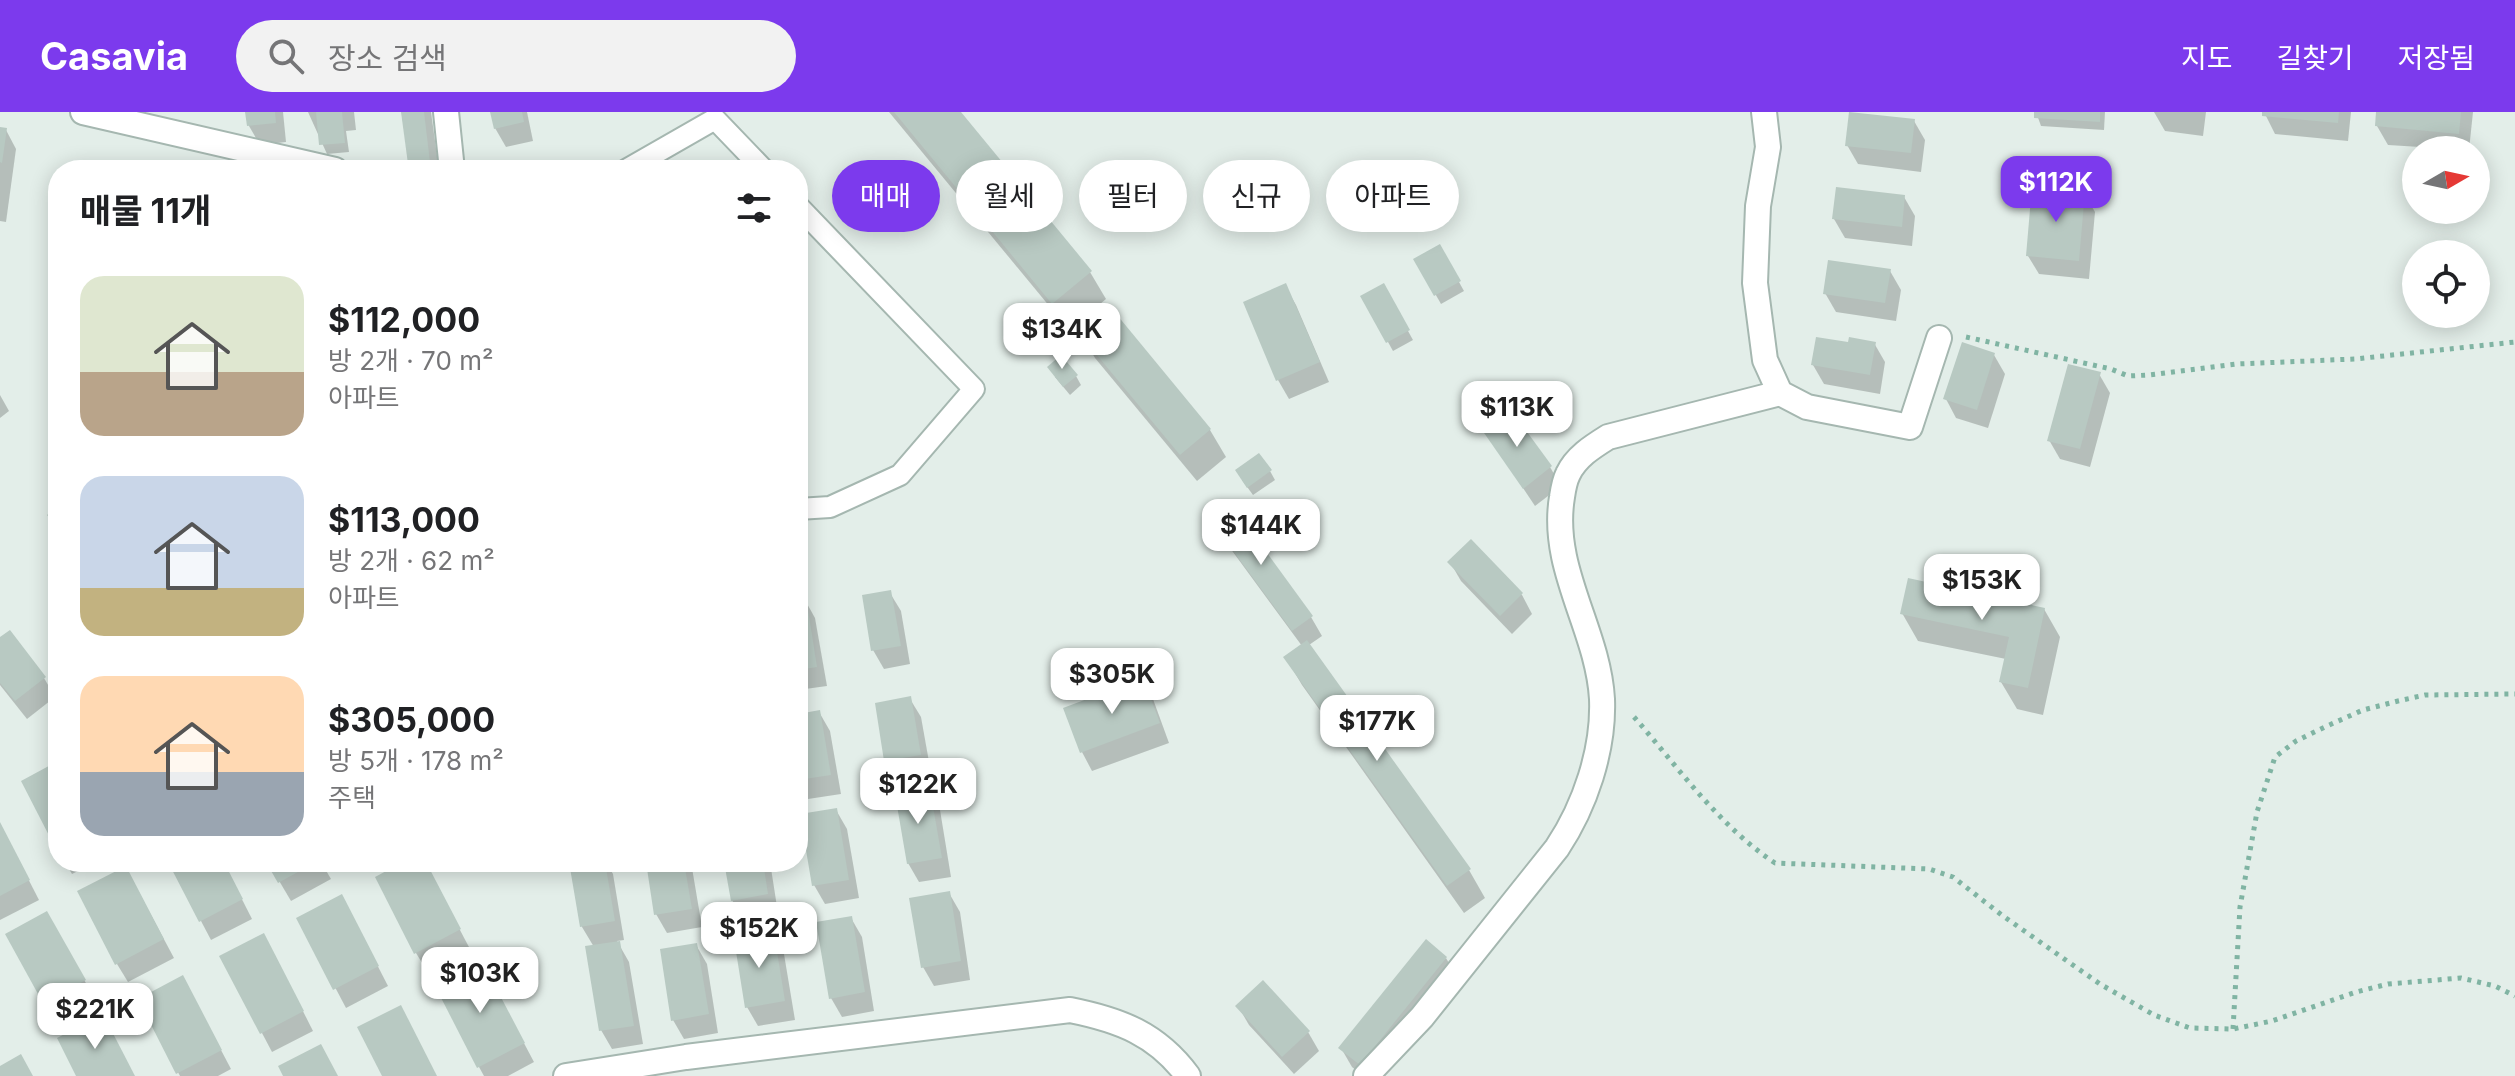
<!DOCTYPE html>
<html lang="ko">
<meta charset="utf-8">
<style>
body{margin:0;font-family:Inter,"Noto Sans KR",sans-serif;background:#f2f2f2;color:#202124;height:100vh;display:flex;flex-direction:column;font-size:30px;white-space:nowrap}
*{box-sizing:border-box;margin:0}
p{font-size:26px;color:#757577}
.icon{flex:none;width:44px;height:44px;fill:none;stroke:currentColor;stroke-width:2;stroke-linecap:round;stroke-linejoin:round}
.map{position:relative;flex:1;overflow:hidden}
.side{position:absolute;left:48px;top:48px;width:760px;height:712px;display:flex;flex-direction:column;background:#fff;border-radius:32px;box-shadow:0 4px 20px #0003}
.side>*{flex:none}
.top-card{position:absolute;left:832px;top:48px;width:760px;height:72px;display:flex;gap:16px}
.needle{width:52px;rotate:81deg}
.buttons{position:absolute;left:2402px;top:24px;display:grid;gap:16px}
.buttons a{display:grid;place-items:center;width:88px;height:88px;border-radius:50%;background:#fff;box-shadow:0 4px 20px #0003;font-size:40px}
.price{position:absolute;translate:-50% -68px;padding:0 18px;border-radius:16px;background:#fff;color:#222;font-size:26px;line-height:52px;filter:drop-shadow(0 2px 4px #0008)}
.price::after{content:'';position:absolute;left:50%;top:48px;width:24px;height:18px;margin-left:-12px;background:inherit;clip-path:polygon(0 0,100% 0,50% 100%)}
.price.on{background:#7c3aed;color:#fff}
ul{padding:0;list-style:none}
li{display:flex;align-items:center;gap:24px;height:200px;padding:0 32px}
li span{display:grid;place-items:center;flex:none;width:224px;height:160px;border-radius:24px;color:#555}
li>.icon{margin-inline-start:auto}
span .icon{width:96px;height:96px;fill:#fffc;stroke-width:1}
li b{font-size:34px}
h2{display:flex;justify-content:space-between;align-items:center;height:96px;padding:0 32px;font-size:34px}
.chip{padding:0 28px;border-radius:36px;background:#fff;box-shadow:0 4px 20px #0003;font-size:28px;line-height:72px}
.chip.on{background:#7c3aed;color:#fff}
header{display:flex;align-items:center;gap:48px;box-sizing:border-box;height:112px;padding:0 40px;background:#7c3aed;color:#fff}
header strong{font-size:38px}
nav{display:flex;gap:44px;margin-inline-start:auto;font-size:28px}
.search{width:560px;height:72px;background:#f2f2f2;display:flex;align-items:center;gap:20px;box-sizing:border-box;padding:0 28px;border-radius:44px;color:#757577;font-size:30px}
.map>svg:first-child{display:block}
.shadow{fill:#0003}
.building{fill:#b8c9c2}
.lines{fill:none;stroke-linecap:round;stroke-linejoin:round}
.lane-casing{stroke:#a5b7b0;stroke-width:24}
.street-casing{stroke:#a5b7b0;stroke-width:28}
.path{stroke:#80b4a3;stroke-width:5;stroke-dasharray:4 6;stroke-linecap:butt}
.lane{stroke:#fff;stroke-width:20}
.street{stroke:#fff;stroke-width:24}
</style>
<header>
<strong>Casavia</strong>
<div class="search"><svg class="icon" aria-label="search" viewBox="0 0 24 24"><circle cx="10" cy="10" r="6"/><path d="M15 15l6 6"/></svg>장소 검색</div>
<nav><a>지도</a><a>길찾기</a><a>저장됨</a></nav>
</header>
<div class="map">
<svg width="2515" height="964" viewBox="0 0 2515 964">
<rect width="100%" height="100%" fill="#e3eee9"/>
<g class="shadow">
<path d="M247 0H283L286 30 260 33 249 14Z"/>
<path d="M308 0H354L356 18 346 19 349 40 327 42Z"/>
<path d="M403 0H431L439 58H414L410 52Z"/>
<path d="M492 0H527L533 29 506 35 495 16Z"/>
<path d="M889 0H959L1090 160 1106 187 1069 218Z"/>
<path d="M2036 0H2105L2104 18 2041 14Z"/>
<path d="M2154 0H2206L2203 24 2165 19Z"/>
<path d="M2264 0H2351L2348 29 2275 22Z"/>
<path d="M2378 0H2473L2469 38 2388 33 2377 14Z"/>
<path d="M1914 9 1925 28 1921 60 1858 52 1847 33Z"/>
<path d="M0 17 6 18 16 37 6 110 0 109Z"/>
<path d="M2084 81 2095 100 2089 167 2039 162 2028 144Z"/>
<path d="M1904 85 1915 104 1912 134 1845 126 1834 107Z"/>
<path d="M1439 134 1464 179 1441 192 1416 148Z"/>
<path d="M1890 159 1901 178 1896 209 1836 200 1825 181Z"/>
<path d="M1285 174 1296 193 1329 270 1289 287 1278 268Z"/>
<path d="M1383 174 1413 228 1393 239 1363 185Z"/>
<path d="M1108 195 1210 318 1226 345 1197 369 1095 246 1079 219Z"/>
<path d="M1874 231 1885 250 1880 282 1824 272 1813 253 1850 233Z"/>
<path d="M1994 243 2005 262 1988 316 1956 306 1946 287Z"/>
<path d="M2099 262 2110 281 2090 355 2060 347 2049 328Z"/>
<path d="M1076 264 1081 273 1070 283 1055 265Z"/>
<path d="M0 283 9 299 0 306Z"/>
<path d="M1485 319 1550 355 1561 374 1535 394Z"/>
<path d="M1270 359 1275 368 1253 383 1242 368Z"/>
<path d="M1212 406 1311 505 1322 524 1309 533 1469 758 1485 786 1464 801 1302 573 1286 546 1302 534 1222 425Z"/>
<path d="M1471 430 1522 483 1532 502 1512 522 1461 469 1450 450Z"/>
<path d="M890 481 901 499 910 552 884 557 873 538Z"/>
<path d="M805 488 815 506 827 574 798 578V489Z"/>
<path d="M2044 497 2060 525 2043 603 2017 597 2001 570 2006 547 1918 529 1902 501Z"/>
<path d="M0 528 44 566 55 585 27 607 0 573Z"/>
<path d="M1142 569 1153 587 1169 631 1092 659 1082 640Z"/>
<path d="M910 587 921 605 931 661 897 667 886 648Z"/>
<path d="M819 600 830 619 841 682 808 687 798 670V604Z"/>
<path d="M929 679 940 698 951 765 919 770 908 751Z"/>
<path d="M836 698 847 717 859 786 825 792 814 773Z"/>
<path d="M0 712 39 788 0 808Z"/>
<path d="M65 750H96L72 762Z"/>
<path d="M170 750H223L252 807 211 828Z"/>
<path d="M268 750H321L331 767 291 789Z"/>
<path d="M408 750H424L470 837 427 859 416 841Z"/>
<path d="M572 750H606L613 762 624 828 617 829 629 850 643 932 612 937 601 918 594 835 582 815Z"/>
<path d="M648 750H691L702 815 667 821 656 802Z"/>
<path d="M726 750H770L778 801 743 807 732 788Z"/>
<path d="M136 775 174 846 128 870 117 852Z"/>
<path d="M949 781 960 800 970 868 934 874 923 855Z"/>
<path d="M46 801 95 887 56 909 8 822Z"/>
<path d="M352 804 388 874 346 896 299 807Z"/>
<path d="M851 806 862 825 874 899 842 905 831 886Z"/>
<path d="M773 823 784 842 795 908 758 914 747 895Z"/>
<path d="M696 833 707 852 718 921 684 927 673 908Z"/>
<path d="M274 842 313 919 272 940 262 921Z"/>
<path d="M1446 846 1457 865 1363 964 1352 955 1341 936Z"/>
<path d="M492 871 534 950 508 964H484L479 955Z"/>
<path d="M193 885 231 957 218 964H180L140 888Z"/>
<path d="M1238 894 1308 920 1319 939 1294 962 1249 913Z"/>
</g>
<g class="building">
<path d="M245 0H275L276 11 247 14Z"/>
<path d="M316 0H342L345 31 319 33Z"/>
<path d="M401 0H424L430 50 408 52Z"/>
<path d="M490 0H522L524 10 494 17Z"/>
<path d="M894 0H961L1092 159 1052 192Z"/>
<path d="M1849 0 1915 7 1911 41 1845 34Z"/>
<path d="M2034 0H2100V10L2034 6Z"/>
<path d="M2262 0H2339L2338 11 2262 4Z"/>
<path d="M2376 0H2461L2459 22 2375 14Z"/>
<path d="M0 15 7 16 2 51 0 50Z"/>
<path d="M2032 74 2085 79 2079 149 2026 144Z"/>
<path d="M1836 75 1905 83 1902 115 1832 107Z"/>
<path d="M1440 132 1461 169 1434 184 1413 147Z"/>
<path d="M1828 148 1891 157 1885 191 1823 182Z"/>
<path d="M1286 171 1320 250 1276 269 1243 190Z"/>
<path d="M1384 171 1410 218 1386 231 1360 184Z"/>
<path d="M1108 192 1211 317 1180 343 1076 218Z"/>
<path d="M1816 225 1848 230 1849 225 1876 230 1870 263 1811 253Z"/>
<path d="M1962 230 1995 241 1977 298 1943 287Z"/>
<path d="M1061 243 1078 263 1063 275 1047 255Z"/>
<path d="M2068 252 2101 260 2080 337 2047 329Z"/>
<path d="M1511 298 1552 354 1523 377 1482 318Z"/>
<path d="M1259 341 1272 358 1247 376 1235 358Z"/>
<path d="M1230 390 1313 504 1292 519 1209 406Z"/>
<path d="M58 394V417L47 403Z"/>
<path d="M1471 427 1523 481 1500 504 1447 450Z"/>
<path d="M1908 466 2045 496 2028 576 1999 570 2009 525 1900 502Z"/>
<path d="M891 478 901 534 871 539 862 483Z"/>
<path d="M806 485 817 555 798 558V487Z"/>
<path d="M10 518 46 565 15 589 0 571V525Z"/>
<path d="M1307 528 1471 757 1447 774 1283 545Z"/>
<path d="M1143 566 1160 611 1080 641 1063 596Z"/>
<path d="M911 584 921 643 884 649 875 591Z"/>
<path d="M820 598 831 663 798 668V602Z"/>
<path d="M58 649V741L21 669Z"/>
<path d="M930 677 942 746 907 752 895 682Z"/>
<path d="M837 696 849 768 812 774 800 702Z"/>
<path d="M0 710 30 768 0 784Z"/>
<path d="M168 750H224L243 787 199 810Z"/>
<path d="M266 750H316L278 771Z"/>
<path d="M403 750H426L461 817 414 842 375 765Z"/>
<path d="M569 750H605L615 809 580 815Z"/>
<path d="M646 750H684L692 797 654 803Z"/>
<path d="M724 750H763L768 782 731 789Z"/>
<path d="M126 754 164 827 115 853 77 779Z"/>
<path d="M950 779 961 849 921 856 909 786Z"/>
<path d="M342 782 379 854 333 878 296 806Z"/>
<path d="M47 799 86 868 43 891 5 822Z"/>
<path d="M852 804 865 880 829 887 816 810Z"/>
<path d="M264 821 304 899 260 922 219 844Z"/>
<path d="M774 821 785 889 745 896 734 827Z"/>
<path d="M1426 827 1447 845 1360 953 1338 936Z"/>
<path d="M620 829 634 914 599 919 585 834Z"/>
<path d="M697 831 709 902 671 909 660 837Z"/>
<path d="M482 849 525 931 477 956 435 874Z"/>
<path d="M183 863 222 938 176 962 138 887Z"/>
<path d="M1263 868 1310 919 1282 945 1235 894Z"/>
<path d="M401 893 437 964H382L357 915Z"/>
<path d="M103 902 135 964H76L57 926Z"/>
<path d="M321 932 338 964H283L278 954Z"/>
<path d="M21 942 33 964H0V954Z"/>
</g>
<g class="lines">
<g class="lane-casing">
<g id="lane">
<path d="M626 58 715 7 764 58"/>
<path d="M798 94 974 277 900 363 830 395 798 397"/>
</g>
</g>
<g class="street-casing">
<g id="street">
<path d="M83 0 335 58"/>
<path d="M446 0 452 58"/>
<path d="M1764 0 1768 35 1758 94 1755 171 1765 248 1780 281 1807 295 1910 315 1939 226"/>
<path d="M566 964 686 945 1070 898C1120 908 1157 922 1188 964"/>
<path d="M1366 964 1422 905 1557 736C1585 694 1604 638 1602 587 1598 517 1550 457 1562 385 1563 378 1565 368 1568 362 1576 345 1592 335 1608 325L1780 281"/>
</g>
</g>
<g class="path">
<path d="M1966 225 2111 257 2128 264 2149 263 2236 252 2355 247 2515 230"/>
<path d="M1634 605C1678 655 1719 714 1775 751L1929 757 1953 765 2003 804 2100 872 2154 903 2190 916 2233 917 2272 909 2356 880 2388 872 2461 866 2495 874 2515 884"/>
<path d="M2233 917 2240 795 2257 700 2275 645 2296 629 2327 614 2363 598 2398 589 2425 583 2515 582"/>
</g>
<use href="#lane" class="lane"/>
<use href="#street" class="street"/>
</g>
</svg>
<div class="buttons">
<a><svg class="needle" viewBox="-14 -14 28 28"><path d="M0-13l5 13h-10z" fill="#e53935"/><path d="M0 13l5-13h-10z" fill="#757577"/></svg></a>
<a><svg class="icon" aria-label="locate" viewBox="0 0 24 24"><circle cx="12" cy="12" r="6"/><path d="M12 2v4M12 18v4M2 12h4M18 12h4"/></svg></a>
</div>
<b class="price on" style="left:2056px;top:112px">$112K</b>
<b class="price" style="left:1062px;top:259px">$134K</b>
<b class="price" style="left:1517px;top:337px">$113K</b>
<b class="price" style="left:1261px;top:455px">$144K</b>
<b class="price" style="left:1982px;top:510px">$153K</b>
<b class="price" style="left:1112px;top:604px">$305K</b>
<b class="price" style="left:1377px;top:651px">$177K</b>
<b class="price" style="left:918px;top:714px">$122K</b>
<b class="price" style="left:759px;top:858px">$152K</b>
<b class="price" style="left:480px;top:903px">$103K</b>
<b class="price" style="left:95px;top:939px">$221K</b>
<div class="top-card">
<a class="chip on">매매</a>
<a class="chip">월세</a>
<a class="chip">필터</a>
<a class="chip">신규</a>
<a class="chip">아파트</a>
</div>
<section class="side">
<h2>매물 11개<svg class="icon" aria-label="filters" viewBox="0 0 24 24"><path d="M4 7h16M4 17h16"/><circle cx="9" cy="7" r="2"/><circle cx="15" cy="17" r="2"/></svg></h2>
<ul>
<li><span style="background:linear-gradient(#dfe7d0 60%,#b9a48a 0)"><svg class="icon" aria-label="home" viewBox="0 0 24 24"><path d="M3 11l9-7 9 7M6 9v11h12V9"/></svg></span><div><b>$112,000</b><p>방 2개 · 70 m²</p><p>아파트</p></div></li>
<li><span style="background:linear-gradient(#c9d6e8 70%,#c2b280 0)"><svg class="icon" aria-label="home" viewBox="0 0 24 24"><path d="M3 11l9-7 9 7M6 9v11h12V9"/></svg></span><div><b>$113,000</b><p>방 2개 · 62 m²</p><p>아파트</p></div></li>
<li><span style="background:linear-gradient(#ffd9b3 60%,#9aa5b1 0)"><svg class="icon" aria-label="home" viewBox="0 0 24 24"><path d="M3 11l9-7 9 7M6 9v11h12V9"/></svg></span><div><b>$305,000</b><p>방 5개 · 178 m²</p><p>주택</p></div></li>
</ul>
</section>
</div>
